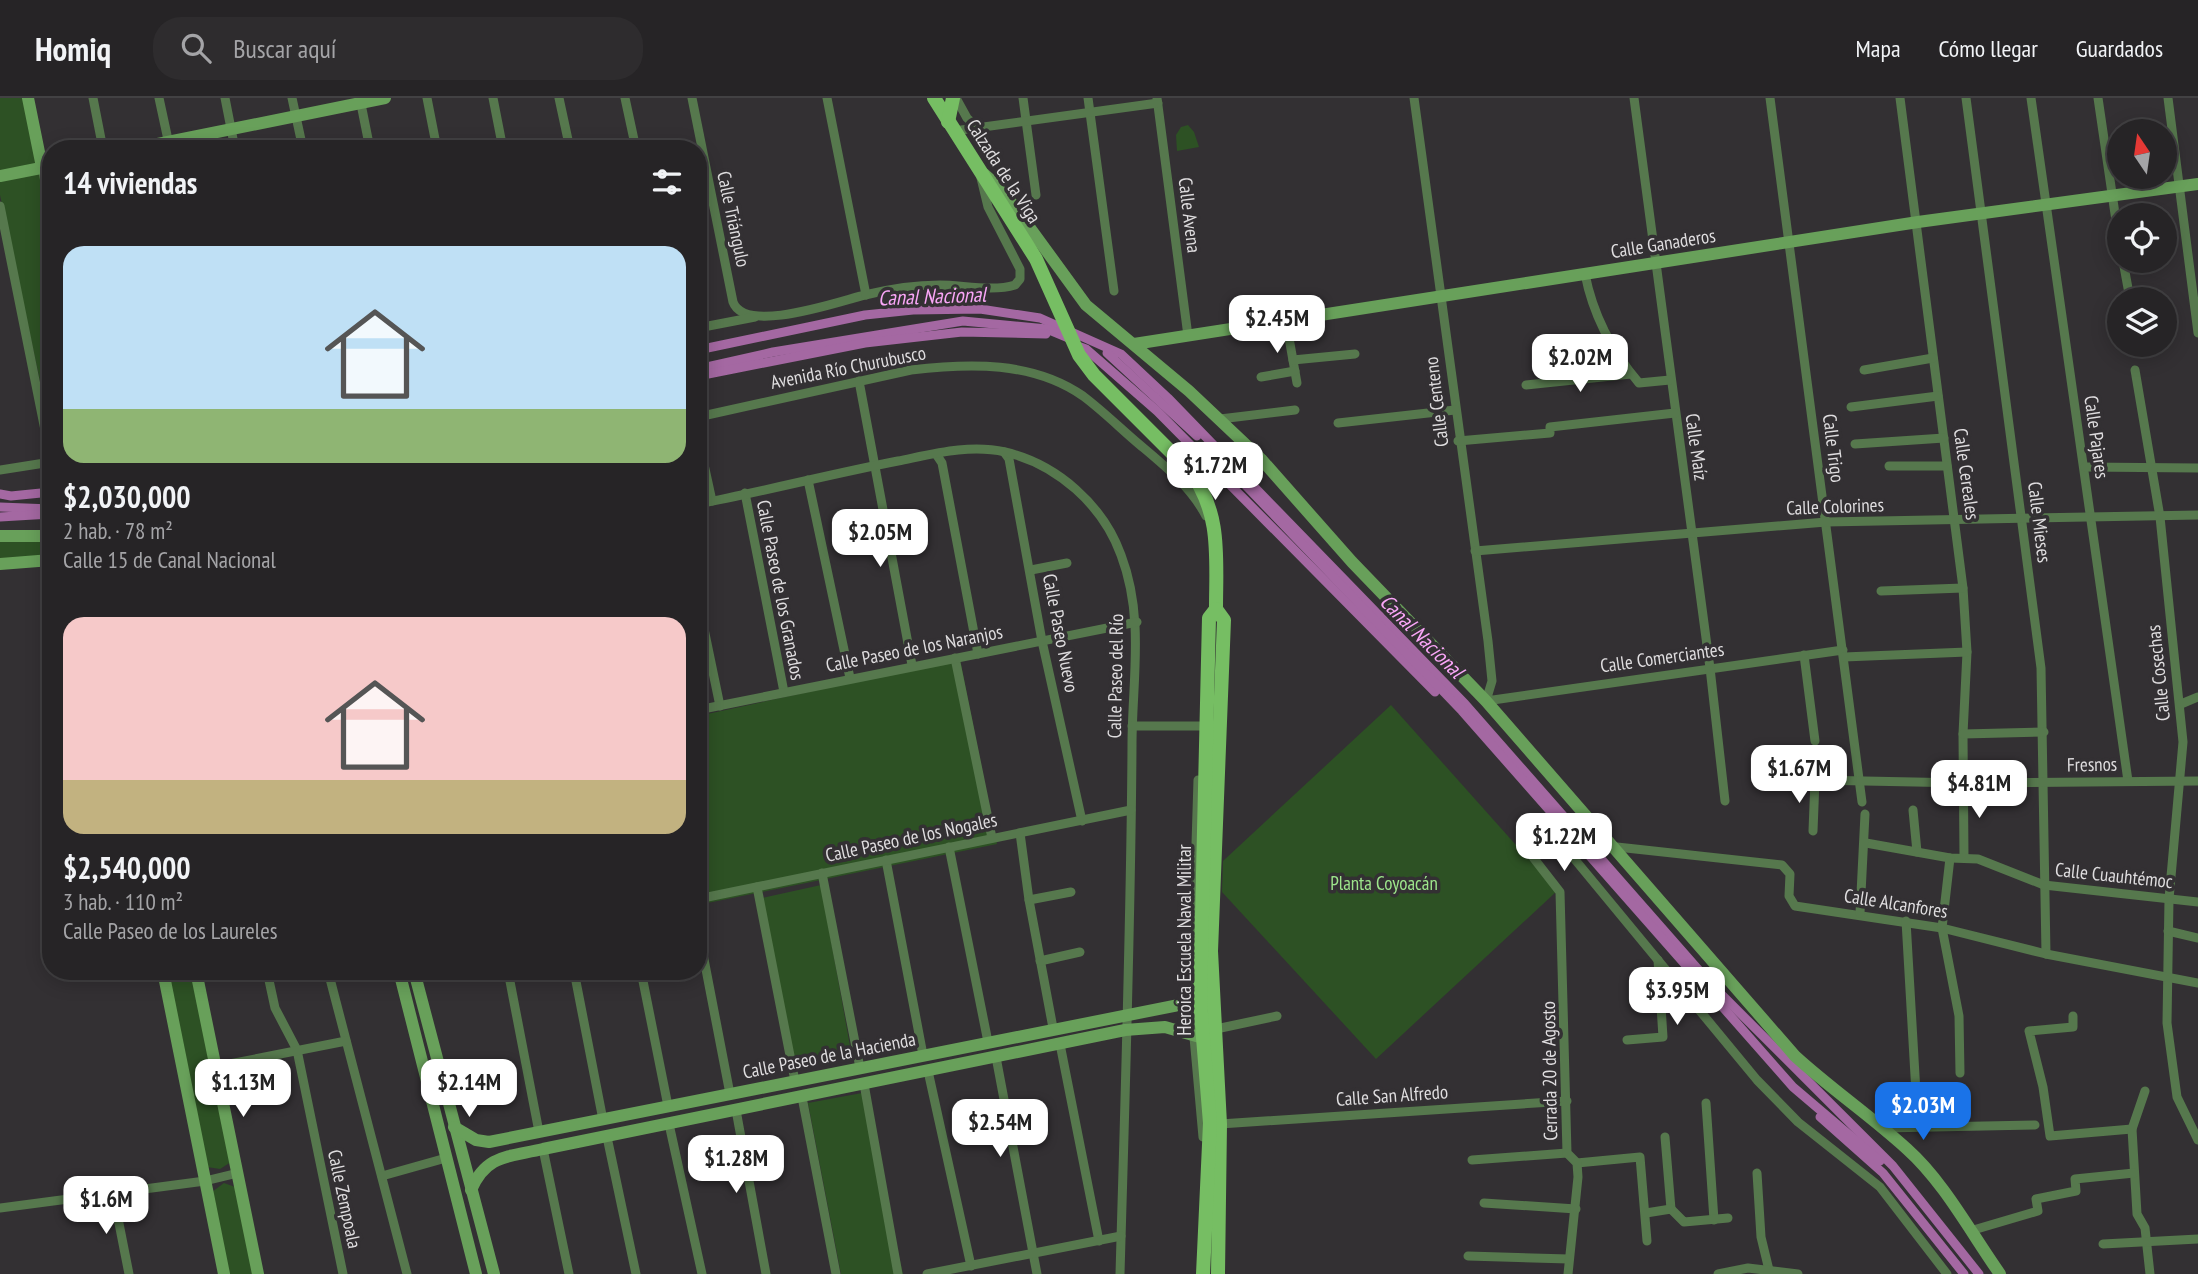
<!DOCTYPE html>
<html lang="es">
<meta charset="utf-8">
<style>
body{margin:0;font-family:"PT Sans Narrow",sans-serif;background:#2e2c2e;color:#f1f3f6;height:100vh;display:flex;flex-direction:column;font-size:26px;white-space:nowrap}
*{box-sizing:border-box;margin:0}
p{font-size:23px;color:#a4a4a7}
.icon{flex:none;width:38px;height:38px;fill:none;stroke:currentColor;stroke-width:2;stroke-linecap:round;stroke-linejoin:round}
.map{position:relative;flex:1;overflow:hidden}
.panel{position:absolute;left:42px;top:42px;width:665px;height:840px;display:flex;flex-direction:column;background:#262426;border-radius:28px;box-shadow:0 4px 18px #0003,0 0 0 2px #424143}
.panel>*{flex:none}
.needle{width:46px;rotate:347deg}
.tools{position:absolute;left:2107px;top:21px;display:grid;gap:14px}
.tools a{display:grid;place-items:center;width:70px;height:70px;border-radius:50%;background:#262426;box-shadow:0 4px 18px #0003,0 0 0 2px #424143;font-size:35px}
.price{position:absolute;translate:-50% -60px;padding:0 16px;border-radius:14px;background:#fff;color:#222;font-size:23px;line-height:46px;filter:drop-shadow(0 2px 4px #0008)}
.price::after{content:'';position:absolute;left:50%;top:42px;width:21px;height:16px;margin-left:-10px;background:inherit;clip-path:polygon(0 0,100% 0,50% 100%)}
.price.selected{background:#1a73e8;color:#fff}
ul{padding:0;list-style:none}
li{display:grid;align-content:center;gap:14px;height:371px;padding:0 21px}
li span{display:grid;place-items:center;height:217px;border-radius:21px;color:#555}
li>.icon{margin-inline-start:auto}
span .icon{width:126px;height:126px;fill:#fffc;stroke-width:1}
li b{font-size:30px}
h2{display:flex;justify-content:space-between;align-items:center;height:84px;padding:0 21px;font-size:30px}
header{display:flex;align-items:center;gap:42px;box-sizing:border-box;height:98px;padding:0 35px;background:#262426;border-bottom:2px solid #424143}
header strong{font-size:33px}
nav{display:flex;gap:38px;margin-inline-start:auto;font-size:24px}
.search{width:490px;height:63px;background:#2e2c2e;display:flex;align-items:center;gap:18px;box-sizing:border-box;padding:0 24px;border-radius:28px;color:#a4a4a7;font-size:26px}
.map>svg:first-child{display:block}
.green{fill:#2d5124}
.lines{fill:none;stroke-linecap:round;stroke-linejoin:round}
.canal{stroke:#a468a2;stroke-width:9}
.street{stroke:#56784d;stroke-width:9}
.secondary{stroke:#68a05a;stroke-width:12}
.primary{stroke:#76be63;stroke-width:14}
.labels{text-anchor:middle;dominant-baseline:central;stroke-width:7;stroke-linejoin:round;paint-order:stroke}
.street-label{font-size:19px;fill:#dfdddf;stroke:#333033}
.park-label{font-size:19px;fill:#9de58b;stroke:#333033}
.water-label{font-size:21px;font-style:italic;fill:#f9a6f7;stroke:#333033}
</style>
<header>
<strong>Homiq</strong>
<div class="search"><svg class="icon" aria-label="search" viewBox="0 0 24 24"><circle cx="10" cy="10" r="6"/><path d="M15 15l6 6"/></svg>Buscar aquí</div>
<nav><a>Mapa</a><a>Cómo llegar</a><a>Guardados</a></nav>
</header>
<div class="map">
<svg width="2198" height="1176" viewBox="0 0 2198 1176">
<rect width="100%" height="100%" fill="#333033"/>
<g class="green">
<path d="M0 0H25L51 130V334L0 97Z"/>
<path d="M1188 27 1194 34 1199 49 1177 53 1176 37 1181 29Z"/>
<path d="M0 440 51 443V459L0 461Z"/>
<path d="M960 561 997 746 698 807V618Z"/>
<path d="M1391 607 1557 793 1376 961 1222 794 1223 763Z"/>
<path d="M821 787 852 959 793 972 762 800Z"/>
<path d="M168 873H194L231 1064 220 1071 207 1069Z"/>
<path d="M862 995 903 1176H841L808 1005Z"/>
<path d="M224 1085 238 1090 254 1176H229L212 1094Z"/>
</g>
<g class="lines">
<g class="canal">
<path d="M1075 247 1086 251 1157 313 1435 594"/>
<path d="M698 252 865 217 913 212 980 211 1040 220 1121 256 1168 300 1465 606 1711 886 1893 1068 1979 1176"/>
<path d="M1107 255 1197 338"/>
<path d="M698 271 773 254 963 223 1047 231 1071 241"/>
<path d="M698 278 865 245 962 234 1046 236"/>
<path d="M1229 370 1462 613 1793 989 1880 1063"/>
<path d="M0 396 11 398 51 394"/>
<path d="M0 409 51 411"/>
<path d="M0 419 51 416"/>
<path d="M1820 1019 1883 1075 1964 1176"/>
</g>
<g class="street">
<path d="M93 0 103 51"/>
<path d="M159 0 170 51"/>
<path d="M225 0 235 51"/>
<path d="M292 0 303 51"/>
<path d="M427 0 437 51"/>
<path d="M493 0 503 51"/>
<path d="M559 0 570 51"/>
<path d="M625 0 636 51"/>
<path d="M692 0 733 204C745 237 840 203 865 197 889 191 915 187 940 187 962 187 993 194 1015 187L1020 181V171L988 109 981 80"/>
<path d="M827 0 866 197"/>
<path d="M956 0 967 20 978 30"/>
<path d="M1023 0 1036 97"/>
<path d="M1088 0 1114 193"/>
<path d="M1157 0 1188 238"/>
<path d="M1414 0 1488 543 1492 583 1486 603 1843 552"/>
<path d="M1634 0 1710 570 1725 703"/>
<path d="M1770 0 1862 704"/>
<path d="M1900 0 1963 490 1967 554 1963 636 1964 759"/>
<path d="M1966 0 2041 570 2046 856"/>
<path d="M2031 0 2128 683"/>
<path d="M2098 0 2119 143"/>
<path d="M2168 0 2198 235"/>
<path d="M360 1 370 51"/>
<path d="M954 33 1158 5"/>
<path d="M42 69 51 114"/>
<path d="M0 108 46 337 51 340"/>
<path d="M2123 163 2130 201"/>
<path d="M1585 176C1593 217 1612 253 1639 285L1670 282"/>
<path d="M1286 223 1297 285"/>
<path d="M698 230 755 219"/>
<path d="M1293 262 1355 256"/>
<path d="M1864 272 1933 260"/>
<path d="M2135 272 2160 419 2183 644 2169 801 2167 925 2177 999 2198 1042"/>
<path d="M1261 279 1295 273"/>
<path d="M859 283 912 567"/>
<path d="M1526 287 1631 276"/>
<path d="M1851 309 1938 298"/>
<path d="M698 319 911 272C969 265 1033 263 1083 298 1103 313 1121 331 1140 347 1165 368 1191 389 1206 418"/>
<path d="M1220 321 1295 312"/>
<path d="M1338 325 1455 312"/>
<path d="M698 339 712 403"/>
<path d="M1458 343 1550 335V329L1675 315"/>
<path d="M1855 346 1944 340"/>
<path d="M1004 354 1009 361 1042 543 1082 723"/>
<path d="M936 356 942 365 978 556"/>
<path d="M1889 368H1947"/>
<path d="M2085 369 2198 370"/>
<path d="M0 372 51 364"/>
<path d="M808 382 850 580"/>
<path d="M745 395 784 594"/>
<path d="M698 406C765 393 831 376 898 363 933 356 969 346 1005 354 1057 366 1103 407 1121 457 1145 520 1132 583 1132 647 1131 823 1125 1000 1120 1176"/>
<path d="M1475 453 1826 424 2198 417"/>
<path d="M1031 472 1067 465"/>
<path d="M1881 493 1963 490"/>
<path d="M698 502 720 608"/>
<path d="M1804 557 1815 643"/>
<path d="M1844 559 1967 554"/>
<path d="M955 560 992 740"/>
<path d="M2181 606 2198 599"/>
<path d="M698 612 1137 524"/>
<path d="M1132 628H1205"/>
<path d="M1963 636 2044 634"/>
<path d="M1198 682 1191 906 1203 1039"/>
<path d="M1913 712 1917 754"/>
<path d="M1813 733 1815 682 1964 685 2198 683"/>
<path d="M1020 735 1029 802 1053 930"/>
<path d="M1866 745 1950 760 1978 761 2044 787 2198 804"/>
<path d="M949 749 988 944"/>
<path d="M1617 749 1782 767 1790 776 1789 798 1795 808 1942 830 2046 856 2198 885"/>
<path d="M1950 760 1942 830 1959 918 1960 975"/>
<path d="M886 762 923 957"/>
<path d="M822 775 860 970"/>
<path d="M757 789 795 983"/>
<path d="M698 801 1131 712"/>
<path d="M1029 802 1071 794"/>
<path d="M1860 815 1865 716"/>
<path d="M1906 823 1918 1029"/>
<path d="M698 830 730 996"/>
<path d="M2168 833 2198 840"/>
<path d="M1040 863 1080 854"/>
<path d="M267 873 275 910 297 952 343 1176"/>
<path d="M328 873 407 1176"/>
<path d="M508 873 539 1034"/>
<path d="M574 873 603 1022"/>
<path d="M641 873 668 1008"/>
<path d="M2073 918V929L2029 933 2043 989 2050 1038 2132 1031"/>
<path d="M1216 931 1277 918"/>
<path d="M1627 942 1663 939 1658 862"/>
<path d="M1060 946 1099 1143"/>
<path d="M996 959 1037 1176"/>
<path d="M214 969 346 943"/>
<path d="M928 973 971 1168"/>
<path d="M864 986 898 1176"/>
<path d="M2145 993 2132 1031 2137 1116 2145 1130 2150 1176"/>
<path d="M802 999 836 1176"/>
<path d="M1706 1005 1714 1122"/>
<path d="M736 1012 766 1176"/>
<path d="M669 1026 702 1176"/>
<path d="M1220 1026 1567 1003"/>
<path d="M1883 1030 2035 1027"/>
<path d="M607 1039 636 1176"/>
<path d="M1665 1039 1671 1111"/>
<path d="M543 1051 569 1176"/>
<path d="M1472 1062 1567 1055"/>
<path d="M1577 1065 1640 1059 1647 1143"/>
<path d="M1757 1075 1761 1139 1769 1172"/>
<path d="M382 1078 446 1060"/>
<path d="M113 1095 129 1176"/>
<path d="M1484 1105 1576 1111"/>
<path d="M0 1110 205 1083 238 1075"/>
<path d="M1646 1115 1671 1111 1684 1124 1728 1120"/>
<path d="M1970 1133 2038 1113 2036 1101 2076 1093 2075 1081 2134 1075"/>
<path d="M2103 1146 2198 1141"/>
<path d="M1468 1158 1569 1161"/>
<path d="M927 1176 1121 1138"/>
<path d="M1568 1176 1578 1079 1577 1065 1567 1055 1560 794 1532 758 1530 749 1536 740 1554 744 1567 752 1757 982 1798 1024 1880 1089 1947 1176"/>
<path d="M1718 1176 1748 1170 1798 1176"/>
</g>
<g class="secondary">
<path d="M28 0 42 69"/>
<path d="M133 51 385 0"/>
<path d="M984 76 1003 93 1086 207 1189 293 1261 361 1352 464 1486 603 1795 958C1831 991 1871 1018 1907 1051 1944 1084 1971 1135 2000 1176"/>
<path d="M0 78 51 68"/>
<path d="M1134 246 1918 124 2198 86"/>
<path d="M0 438H51"/>
<path d="M0 466 51 462"/>
<path d="M163 873 224 1176"/>
<path d="M196 873 258 1176"/>
<path d="M399 873 476 1176"/>
<path d="M414 873 494 1176"/>
<path d="M454 1029 476 1042 489 1044 1209 901"/>
<path d="M471 1092C486 1056 509 1059 543 1051L1125 932 1165 929 1203 940"/>
</g>
<g class="primary">
<path d="M934 0 1036 161 1079 257 1094 277 1189 372C1222 414 1216 460 1216 511L1224 522 1211 853 1220 1026 1218 1176"/>
<path d="M948 24 953 0"/>
<path d="M1203 1176 1210 1025 1200 903 1209 520 1216 511"/>
</g>
</g>
<g class="labels">
<g class="street-label">
<text transform="translate(1004 73) rotate(57)">Calzada de la Viga</text>
<text transform="translate(1190 117) rotate(83)">Calle Avena</text>
<text transform="translate(734 121) rotate(78)">Calle Triángulo</text>
<text transform="translate(1663 145) rotate(-9)">Calle Ganaderos</text>
<text transform="translate(848 269) rotate(-11)">Avenida Río Churubusco</text>
<text transform="translate(1436 304) rotate(-97)">Calle Centeno</text>
<text transform="translate(2097 339) rotate(82)">Calle Pajares</text>
<text transform="translate(1697 349) rotate(82)">Calle Maíz</text>
<text transform="translate(1834 350) rotate(83)">Calle Trigo</text>
<text transform="translate(1967 376) rotate(82)">Calle Cereales</text>
<text transform="translate(1835 408) rotate(-2)">Calle Colorines</text>
<text transform="translate(2040 424) rotate(83)">Calle Mieses</text>
<text transform="translate(781 492) rotate(79)">Calle Paseo de los Granados</text>
<text transform="translate(1061 535) rotate(79)">Calle Paseo Nuevo</text>
<text transform="translate(914 550) rotate(-11)">Calle Paseo de los Naranjos</text>
<text transform="translate(1662 559) rotate(-8)">Calle Comerciantes</text>
<text transform="translate(2158 575) rotate(-96)">Calle Cosechas</text>
<text transform="translate(1115 578) rotate(-89)">Calle Paseo del Río</text>
<text transform="translate(2092 666) rotate(-1)">Fresnos</text>
<text transform="translate(911 739) rotate(-12)">Calle Paseo de los Nogales</text>
<text transform="translate(2114 777) rotate(6)">Calle Cuauhtémoc</text>
<text transform="translate(1896 805) rotate(9)">Calle Alcanfores</text>
<text transform="translate(1184 842) rotate(-90)">Heroica Escuela Naval Militar</text>
<text transform="translate(829 957) rotate(-11)">Calle Paseo de la Hacienda</text>
<text transform="translate(1549 973) rotate(-91)">Cerrada 20 de Agosto</text>
<text transform="translate(1392 997) rotate(-4)">Calle San Alfredo</text>
<text transform="translate(345 1101) rotate(78)">Calle Zempoala</text>
</g>
<g class="park-label">
<text x="1384" y="785">Planta Coyoacán</text>
</g>
<g class="water-label">
<text transform="translate(932 198) rotate(-2)">Canal Nacional</text>
<text transform="translate(1422 538) rotate(45)">Canal Nacional</text>
</g>
</g>
</svg>
<div class="tools">
<a><svg class="needle" viewBox="-14 -14 28 28"><path d="M0-13l5 13h-10z" fill="#e53935"/><path d="M0 13l5-13h-10z" fill="#a4a4a7"/></svg></a>
<a><svg class="icon" aria-label="locate" viewBox="0 0 24 24"><circle cx="12" cy="12" r="6"/><path d="M12 2v4M12 18v4M2 12h4M18 12h4"/></svg></a>
<a><svg class="icon" aria-label="layers" viewBox="0 0 24 24"><path d="M12 4l9 5-9 5-9-5zM3 14l9 5 9-5"/></svg></a>
</div>
<b class="price" style="left:1277px;top:257px">$2.45M</b>
<b class="price" style="left:1580px;top:296px">$2.02M</b>
<b class="price" style="left:1215px;top:404px">$1.72M</b>
<b class="price" style="left:880px;top:471px">$2.05M</b>
<b class="price" style="left:1799px;top:707px">$1.67M</b>
<b class="price" style="left:1979px;top:722px">$4.81M</b>
<b class="price" style="left:1564px;top:775px">$1.22M</b>
<b class="price" style="left:1677px;top:929px">$3.95M</b>
<b class="price" style="left:243px;top:1021px">$1.13M</b>
<b class="price" style="left:469px;top:1021px">$2.14M</b>
<b class="price selected" style="left:1923px;top:1044px">$2.03M</b>
<b class="price" style="left:1000px;top:1061px">$2.54M</b>
<b class="price" style="left:736px;top:1097px">$1.28M</b>
<b class="price" style="left:106px;top:1138px">$1.6M</b>
<section class="panel">
<h2>14 viviendas<svg class="icon" aria-label="filters" viewBox="0 0 24 24"><path d="M4 7h16M4 17h16"/><circle cx="9" cy="7" r="2"/><circle cx="15" cy="17" r="2"/></svg></h2>
<ul>
<li><span style="background:linear-gradient(#bfe0f5 75%,#8fb573 0)"><svg class="icon" aria-label="home" viewBox="0 0 24 24"><path d="M3 11l9-7 9 7M6 9v11h12V9"/></svg></span><div><b>$2,030,000</b><p>2 hab. · 78 m²</p><p>Calle 15 de Canal Nacional</p></div></li>
<li><span style="background:linear-gradient(#f6c9c9 75%,#c2b280 0)"><svg class="icon" aria-label="home" viewBox="0 0 24 24"><path d="M3 11l9-7 9 7M6 9v11h12V9"/></svg></span><div><b>$2,540,000</b><p>3 hab. · 110 m²</p><p>Calle Paseo de los Laureles</p></div></li>
</ul>
</section>
</div>
